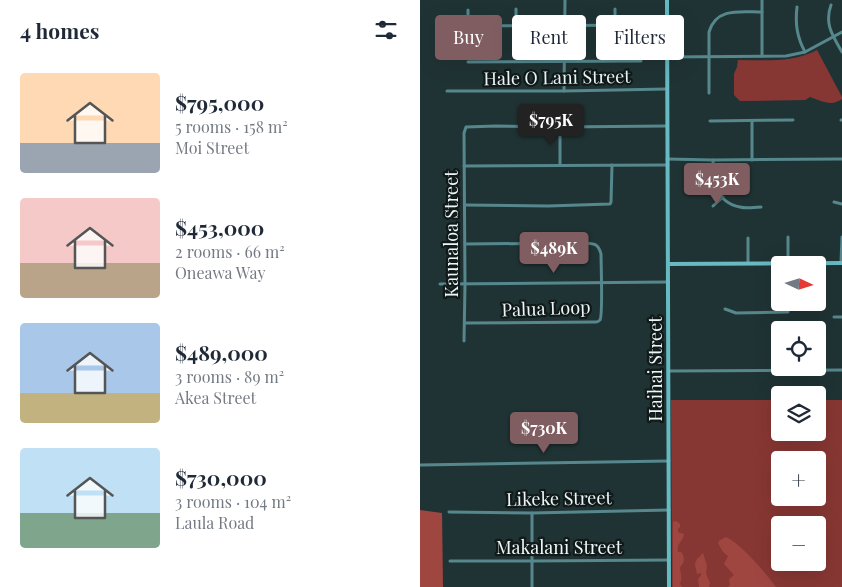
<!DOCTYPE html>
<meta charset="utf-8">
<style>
body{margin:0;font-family:"Playfair Display",serif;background:#f6f6f7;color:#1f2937;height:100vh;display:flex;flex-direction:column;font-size:19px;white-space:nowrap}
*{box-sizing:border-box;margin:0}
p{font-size:16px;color:#747a83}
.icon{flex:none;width:28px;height:28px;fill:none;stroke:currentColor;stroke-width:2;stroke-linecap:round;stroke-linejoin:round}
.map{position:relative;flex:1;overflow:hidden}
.details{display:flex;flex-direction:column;background:#fff;width:420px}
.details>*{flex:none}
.guide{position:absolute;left:15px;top:15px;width:331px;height:45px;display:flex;gap:10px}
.needle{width:32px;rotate:94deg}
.tools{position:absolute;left:351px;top:256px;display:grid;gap:10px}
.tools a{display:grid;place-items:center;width:55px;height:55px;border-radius:5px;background:#fff;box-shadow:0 5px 20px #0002;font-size:25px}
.price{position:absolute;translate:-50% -42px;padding:0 11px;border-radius:5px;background:#7f5d60;color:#fff;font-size:16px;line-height:32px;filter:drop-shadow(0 1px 2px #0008)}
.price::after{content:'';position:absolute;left:50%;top:30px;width:15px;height:11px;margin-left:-8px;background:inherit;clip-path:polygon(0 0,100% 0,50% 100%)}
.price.current{background:#222;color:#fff}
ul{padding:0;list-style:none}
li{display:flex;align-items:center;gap:15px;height:125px;padding:0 20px}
li span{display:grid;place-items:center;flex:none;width:140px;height:100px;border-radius:5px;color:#555}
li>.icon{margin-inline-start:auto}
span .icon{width:60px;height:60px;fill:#fffc;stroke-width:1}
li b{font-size:21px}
h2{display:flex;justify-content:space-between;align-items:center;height:60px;padding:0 20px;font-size:21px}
.pill{padding:0 18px;border-radius:5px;background:#fff;box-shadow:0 5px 20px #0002;font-size:18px;line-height:45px}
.pill.current{background:#7f5d60;color:#fff}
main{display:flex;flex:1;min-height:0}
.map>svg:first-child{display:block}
.green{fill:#873733;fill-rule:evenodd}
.forest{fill:#9f4641}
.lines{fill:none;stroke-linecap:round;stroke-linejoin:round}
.street{stroke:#56878c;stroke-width:3}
.secondary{stroke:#67bac2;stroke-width:4}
.labels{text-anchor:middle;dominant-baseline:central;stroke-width:4.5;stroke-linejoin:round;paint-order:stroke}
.street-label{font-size:18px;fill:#eaf6f7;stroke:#111919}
</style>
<main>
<section class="details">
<h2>4 homes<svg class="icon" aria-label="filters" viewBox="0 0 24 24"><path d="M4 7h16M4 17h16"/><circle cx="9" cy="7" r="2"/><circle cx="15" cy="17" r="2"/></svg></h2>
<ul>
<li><span style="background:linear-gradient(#ffd9b3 70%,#9aa5b1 0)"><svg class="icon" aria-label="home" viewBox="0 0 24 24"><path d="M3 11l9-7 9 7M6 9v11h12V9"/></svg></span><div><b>$795,000</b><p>5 rooms · 158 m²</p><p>Moi Street</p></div></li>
<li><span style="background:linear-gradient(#f6c9c9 65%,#b9a48a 0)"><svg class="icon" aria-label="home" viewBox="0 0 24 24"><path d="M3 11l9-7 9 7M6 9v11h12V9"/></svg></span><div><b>$453,000</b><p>2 rooms · 66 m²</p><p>Oneawa Way</p></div></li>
<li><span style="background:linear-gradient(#a9c7e8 70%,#c2b280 0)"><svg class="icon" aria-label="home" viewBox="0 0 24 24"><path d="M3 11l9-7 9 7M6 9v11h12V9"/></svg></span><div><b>$489,000</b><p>3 rooms · 89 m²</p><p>Akea Street</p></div></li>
<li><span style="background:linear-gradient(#bfe0f5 65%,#7fa58c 0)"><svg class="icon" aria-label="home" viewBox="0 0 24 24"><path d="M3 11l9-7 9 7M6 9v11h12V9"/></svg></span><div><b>$730,000</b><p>3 rooms · 104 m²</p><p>Laula Road</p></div></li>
</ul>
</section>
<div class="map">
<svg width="422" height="587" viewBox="0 0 422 587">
<rect width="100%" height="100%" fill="#203334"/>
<g class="green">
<path d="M397 50 422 97V99C411 107 402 101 390 97L385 100 320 101 314 95V74L317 67 318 60C345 60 373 63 397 50Z"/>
<path d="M251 400H360V432H398V400H422V587H252ZM360 460H398V498H360ZM360 525H398V562H360Z"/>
</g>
<g class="forest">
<path d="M0 510 22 513 23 587H0Z"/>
<path d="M256 521 260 524V527L258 529V532L264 534C263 542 256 543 258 552H261C265 556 265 563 260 567 260 573 263 576 260 584L262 587H253V522Z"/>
<path d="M306 537C321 544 346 573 356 587H308L310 585 309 579 314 575 304 564 308 556 303 552 298 543 300 540Z"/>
<path d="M283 553 287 566 286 574 290 583 289 587H279L278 579 281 575V573L277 574 275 564 277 559Z"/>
</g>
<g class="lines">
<g class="street">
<path d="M342 0V56"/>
<path d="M411 5C404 24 413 36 422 52"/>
<path d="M377 7C375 24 377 37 385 52"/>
<path d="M48 10V26"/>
<path d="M195 25V9"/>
<path d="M27 26 247 25"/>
<path d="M96 26V9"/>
<path d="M247 57 366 56 385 52 422 32"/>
<path d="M48 62 221 61"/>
<path d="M27 91H144L247 89"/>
<path d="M144 91 145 0"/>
<path d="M289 93V32C296 7 321 12 342 12"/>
<path d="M421 120H422"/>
<path d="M290 121 373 120"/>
<path d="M140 127V165"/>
<path d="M247 159 293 160 422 159"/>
<path d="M293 160C293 180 296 203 320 207 327 209 334 207 341 207"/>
<path d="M332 160V121"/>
<path d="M44 166 248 165"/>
<path d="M414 202 422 204"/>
<path d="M45 205 128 206 190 204 191 202 192 165"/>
<path d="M293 206 303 197"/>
<path d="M368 237V264"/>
<path d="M45 244 162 243C173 244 178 242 181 254 181 263 183 315 180 320 179 321 177 322 176 322L45 323"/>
<path d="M328 263V238"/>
<path d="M421 263 422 237"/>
<path d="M20 284 248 282"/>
<path d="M305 309 316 313 368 312V302"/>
<path d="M414 317H422"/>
<path d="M44 341 45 284 44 133 46 127 76 126 140 127 247 126"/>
<path d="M249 371 422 370"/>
<path d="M0 465 249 461"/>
<path d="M29 512 112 513 249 510"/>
<path d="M112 513V587"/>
<path d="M30 561H112L249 560"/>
</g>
<g class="secondary">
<path d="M247 0 249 587"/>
<path d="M248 264 422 263"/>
</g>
</g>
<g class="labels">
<g class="street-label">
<text transform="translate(137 77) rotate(-1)">Hale O Lani Street</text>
<text transform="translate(31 234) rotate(-90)">Kaunaloa Street</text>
<text transform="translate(126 308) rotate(-2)">Palua Loop</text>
<text transform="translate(235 369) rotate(-90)">Haihai Street</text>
<text transform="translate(139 498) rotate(-1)">Likeke Street</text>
<text x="139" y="547">Makalani Street</text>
</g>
</g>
</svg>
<div class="tools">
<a><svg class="needle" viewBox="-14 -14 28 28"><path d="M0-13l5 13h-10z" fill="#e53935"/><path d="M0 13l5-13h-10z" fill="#747a83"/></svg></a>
<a><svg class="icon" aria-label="locate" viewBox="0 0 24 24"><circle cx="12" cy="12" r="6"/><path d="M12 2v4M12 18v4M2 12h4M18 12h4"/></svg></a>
<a><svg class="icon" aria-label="layers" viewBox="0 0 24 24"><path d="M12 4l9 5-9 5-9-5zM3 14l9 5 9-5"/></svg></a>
<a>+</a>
<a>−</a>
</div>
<b class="price current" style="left:131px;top:146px">$795K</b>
<b class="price" style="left:297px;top:205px">$453K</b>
<b class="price" style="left:134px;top:274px">$489K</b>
<b class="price" style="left:124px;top:454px">$730K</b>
<div class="guide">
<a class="pill current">Buy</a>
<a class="pill">Rent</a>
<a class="pill">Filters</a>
</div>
</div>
</main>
